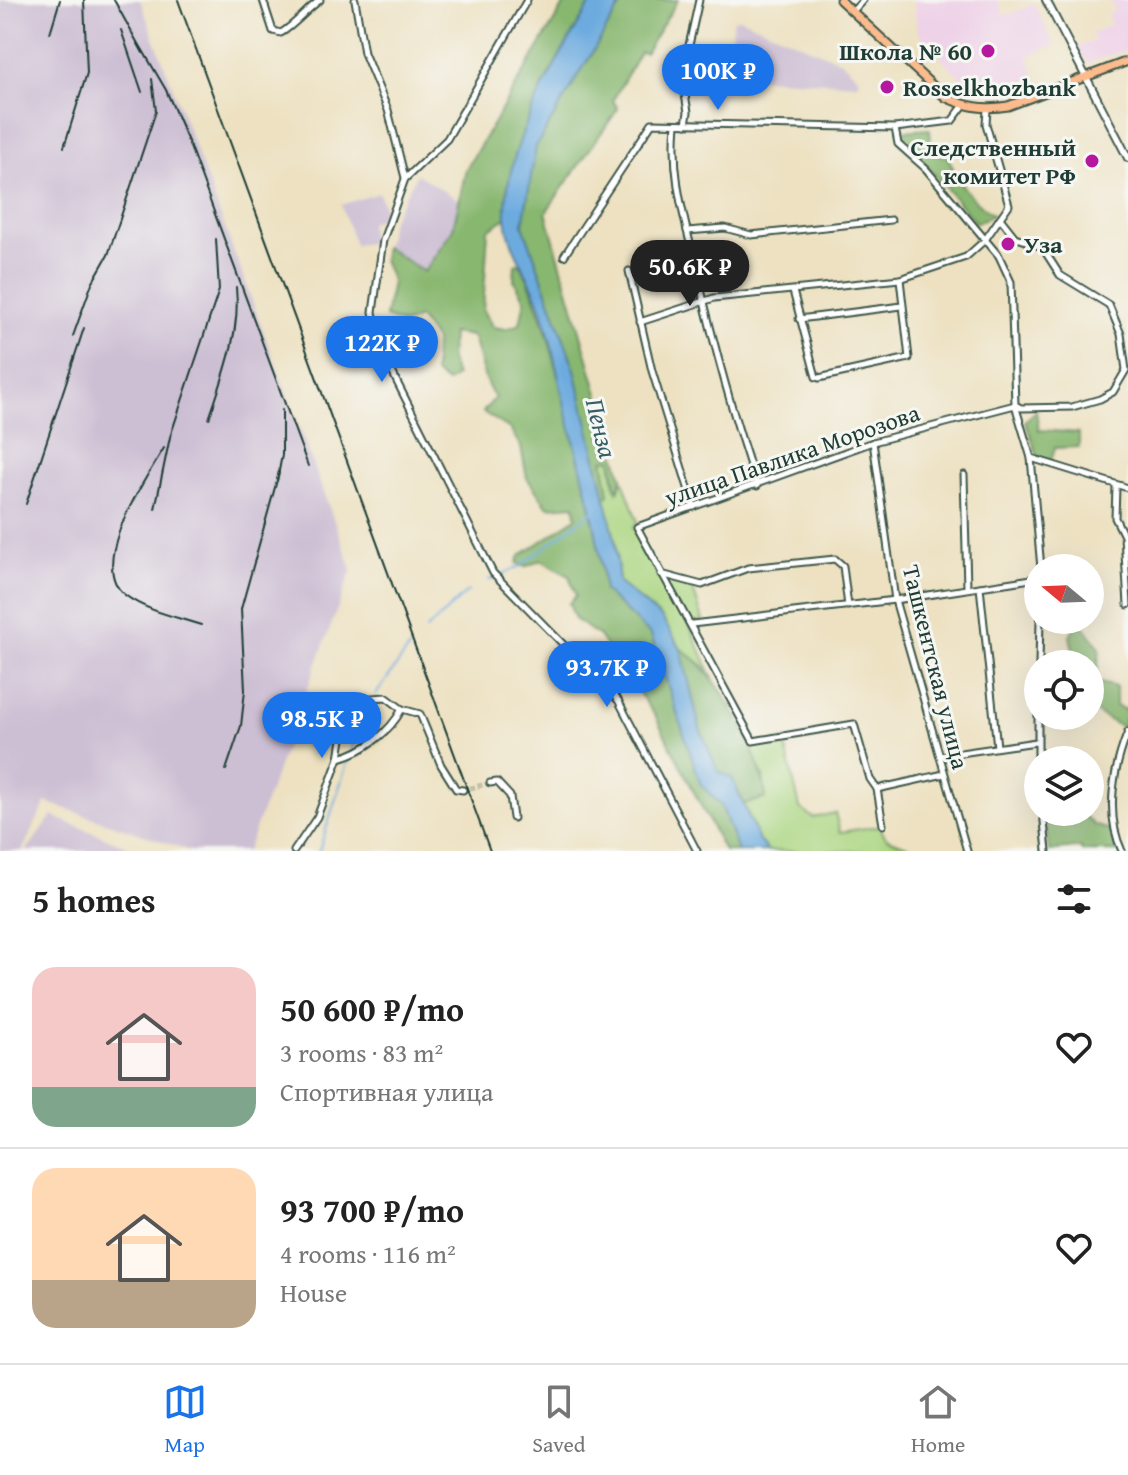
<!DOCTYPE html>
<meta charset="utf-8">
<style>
body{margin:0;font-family:"Gentium Book Plus",serif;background:#f2f2f2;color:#222;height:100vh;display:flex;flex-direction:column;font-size:30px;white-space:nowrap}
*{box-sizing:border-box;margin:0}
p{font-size:26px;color:#767676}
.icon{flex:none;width:44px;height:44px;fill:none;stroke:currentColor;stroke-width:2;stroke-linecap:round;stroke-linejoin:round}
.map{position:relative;height:851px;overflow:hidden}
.side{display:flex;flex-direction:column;background:#fff;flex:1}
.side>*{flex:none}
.needle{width:52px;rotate:289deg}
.controls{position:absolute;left:1024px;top:554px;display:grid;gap:16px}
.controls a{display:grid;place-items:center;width:80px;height:80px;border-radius:50%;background:#fff;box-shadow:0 8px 32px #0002;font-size:40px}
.price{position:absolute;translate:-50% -68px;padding:0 18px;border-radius:28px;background:#1a73e8;color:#fff;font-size:26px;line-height:52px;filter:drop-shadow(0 2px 4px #0008)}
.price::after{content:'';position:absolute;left:50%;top:48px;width:24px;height:18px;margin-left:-12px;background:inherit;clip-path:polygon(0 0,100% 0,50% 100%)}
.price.on{background:#222;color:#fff}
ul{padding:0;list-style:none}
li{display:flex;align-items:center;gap:24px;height:200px;padding:0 32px}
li+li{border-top:2px solid #e0e0e0}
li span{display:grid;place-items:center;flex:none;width:224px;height:160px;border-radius:24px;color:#555}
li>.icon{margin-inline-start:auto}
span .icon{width:96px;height:96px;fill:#fffc;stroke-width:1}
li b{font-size:34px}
h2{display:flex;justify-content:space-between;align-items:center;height:96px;padding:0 32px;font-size:34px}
.menu{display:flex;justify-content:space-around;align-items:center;height:112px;border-top:2px solid #e0e0e0;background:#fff;font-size:22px;color:#767676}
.menu a{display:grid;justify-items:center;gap:4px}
.menu .on{color:#1a73e8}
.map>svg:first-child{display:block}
.built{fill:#eed0e7}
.industrial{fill:#ccbed3}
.green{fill:#abd681;stroke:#658a5a;stroke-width:2}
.forest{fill:#88b76f;stroke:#547a52;stroke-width:2}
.water{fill:#6dabdf;stroke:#46748a;stroke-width:2}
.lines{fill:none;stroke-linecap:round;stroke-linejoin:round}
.stream{stroke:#6dabdf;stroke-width:2}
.minor-tunnel{stroke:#c4c0a5;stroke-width:5;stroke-dasharray:5 2.5;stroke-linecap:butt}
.minor-casing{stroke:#3e5649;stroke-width:9}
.tertiary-casing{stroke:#3e5649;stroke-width:10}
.primary-casing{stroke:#3e5649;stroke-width:11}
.minor{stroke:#fff;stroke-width:5}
.tertiary{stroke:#fff;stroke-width:6}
.primary{stroke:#fbbb8c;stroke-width:7}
.rail{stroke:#1f3d34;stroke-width:2}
.poi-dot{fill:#b5179e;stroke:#f6f6f2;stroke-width:3}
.labels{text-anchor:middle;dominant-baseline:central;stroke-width:6;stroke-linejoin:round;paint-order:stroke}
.poi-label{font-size:24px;font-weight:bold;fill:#1f3d34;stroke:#f6f6f2;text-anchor:end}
.street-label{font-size:24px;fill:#1f3d34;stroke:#f6f6f2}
.water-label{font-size:26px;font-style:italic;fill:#365e67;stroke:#f6f6f2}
</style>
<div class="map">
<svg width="1128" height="851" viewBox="0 0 1128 851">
<rect width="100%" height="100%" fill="#f6f6f2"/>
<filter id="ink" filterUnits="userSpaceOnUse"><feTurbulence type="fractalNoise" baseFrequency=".0125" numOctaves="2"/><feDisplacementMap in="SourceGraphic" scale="16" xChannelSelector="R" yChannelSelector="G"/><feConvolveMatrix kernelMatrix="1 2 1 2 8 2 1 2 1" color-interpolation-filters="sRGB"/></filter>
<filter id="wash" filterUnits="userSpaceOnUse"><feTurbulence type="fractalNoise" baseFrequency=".006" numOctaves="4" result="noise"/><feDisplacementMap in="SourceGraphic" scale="32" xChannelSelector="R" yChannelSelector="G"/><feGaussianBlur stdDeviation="1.8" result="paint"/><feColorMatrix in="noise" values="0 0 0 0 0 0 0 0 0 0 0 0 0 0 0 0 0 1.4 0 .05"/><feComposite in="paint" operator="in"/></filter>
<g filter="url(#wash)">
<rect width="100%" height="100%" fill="#ede1c1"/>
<g class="built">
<path d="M913 0H998L1004 16 1034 4 1054 45 1028 56 1036 78 1022 83V87L996 96 992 88 974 92 918 33Z"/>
<path d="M1110 0H1128V49L1088 63 1076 48 1095 40 1092 33 1111 24 1107 15 1115 10Z"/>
</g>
<g class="industrial">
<path d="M0 0H140L352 569 247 851H191L46 802 22 851H0Z"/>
<path d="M739 18 841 61 858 77 859 84 728 76 733 21Z"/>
<path d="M417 174 458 200 453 229 424 273 385 247 392 219Z"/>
<path d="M379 193 387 216 369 223 372 242 355 245 341 205Z"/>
<path d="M52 816 138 851H26Z"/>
</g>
<g class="green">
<path d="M611 458 615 488 619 491 622 478 638 522 633 527 657 574 693 590 703 620 689 625 714 681 705 667 681 649 662 618 619 583 615 539 603 498 609 495 603 459Z"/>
<path d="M784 740 800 808 813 818 835 813 840 832 879 826 886 838 920 851H768L759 841 744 804 766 798 763 776 749 747Z"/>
</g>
<g class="forest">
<path d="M567 0H593C563 50 531 99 515 156 510 176 509 198 506 218L488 230 483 311 493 327 506 329 520 324 525 300 514 280 515 265 520 263C545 313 556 367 569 422 584 478 599 533 604 591L651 635 701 785 721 805 738 851H724L656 717 599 636 575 619 569 603 576 596 569 576 541 560 525 567 517 563 520 556 576 518 575 505 548 507 527 478 521 447 510 429 483 412 495 398C482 380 480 357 472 336L452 333 450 358 456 376 447 383 434 373 435 340 419 318 404 324 385 317 392 282 383 260 385 247 424 272 453 229 466 169Z"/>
<path d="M624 0H678L645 53 640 52 613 100 618 109 546 212 622 478 617 491 611 459 603 460 609 495 603 498 575 370 523 225 536 146Z"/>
<path d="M930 129 931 153 948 157C959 184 969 198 993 215L976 223 928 167 901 143 899 131Z"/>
<path d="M1036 411 1039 430 1079 433V447L1055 448 1051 461 1038 457 1025 421Z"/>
<path d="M1076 623 1086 629 1100 648 1096 682 1116 687V706L1128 711 1123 728 1090 709V664H1076L1070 636Z"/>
<path d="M681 649C719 671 761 754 766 798L744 804 732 778 718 771 700 729Z"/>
<path d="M1045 812H1081L1094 825 1109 830 1118 851H1082L1081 847 1049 851Z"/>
</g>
<path class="water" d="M593 0H624L536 146 523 225 575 370 615 539 619 583 662 618 681 649 700 729 718 771 732 778 759 841 768 851H738L721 805 701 785 651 635 604 591C599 527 580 465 564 402 556 369 551 333 539 302 529 274 508 247 506 217 503 146 557 59 593 0Z"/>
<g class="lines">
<g class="stream">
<path d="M489 580 519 567 594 510"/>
<path d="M426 630 468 591"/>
<path d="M375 696 410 647"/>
<path d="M359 728 372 702"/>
<path d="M351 751 357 734"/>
<path d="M319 851 349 757"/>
</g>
</g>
</g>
<g filter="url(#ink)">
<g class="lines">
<path class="minor-tunnel" d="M463 790 490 783"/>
<g class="minor-casing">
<g id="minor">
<path d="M263 0 273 31 281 33C297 23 305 11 320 0"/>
<path d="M355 0 364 53 388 110 405 178"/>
<path d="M527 0 447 139 405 179 383 240 373 312 380 344 396 380 493 573 618 700 697 851"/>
<path d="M853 11 863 0"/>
<path d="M676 124C671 176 684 217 696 268 713 342 732 414 757 486"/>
<path d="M686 124 688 112 682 77 699 0"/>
<path d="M895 128 898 144 926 169 999 256 1011 282 1015 405 1031 458 1041 568"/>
<path d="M687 231 725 228 751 235 891 220"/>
<path d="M564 256 652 123 895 128 952 121 964 105"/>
<path d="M629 271 652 371 694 507"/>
<path d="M793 291 816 377 819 378 909 358 900 279"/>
<path d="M799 319 902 306"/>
<path d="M640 322 714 298 900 279 966 257 985 240 1000 218"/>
<path d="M873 442 895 600 967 851"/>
<path d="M1031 458 1128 488"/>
<path d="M964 475 967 588"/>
<path d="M1116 487 1115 518 1124 536 1128 605"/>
<path d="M661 574 702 585 748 568 835 559 843 566 848 606"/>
<path d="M980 587 997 747"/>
<path d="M692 624 895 600 1038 578"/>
<path d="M1039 664 1040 620"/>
<path d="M1038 680V765"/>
<path d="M346 731H367L374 739"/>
<path d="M940 756 1036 742"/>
<path d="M339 758 345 720 359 699 386 697 402 709 420 714 441 765 456 789 463 790"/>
<path d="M944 774 877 789 870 779 854 724 753 741 637 527 873 442 1015 405 1021 408 1072 407 1100 399 1113 392 1126 370 1121 334 1109 305 1060 275 1042 247 1015 237 1000 218 1009 205 986 124 987 110"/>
<path d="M490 783 497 782 510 796 513 818"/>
<path d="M877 789 883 825"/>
<path d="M1043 812 1047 851"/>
<path d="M294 851 317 817 339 758C364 752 390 732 402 709"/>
<path d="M1122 851C1105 815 1113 769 1128 732"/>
</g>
</g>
<g class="tertiary-casing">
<path id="tertiary" d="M1046 0 1128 158"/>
</g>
<g class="primary-casing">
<path id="primary" d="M840 0 945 97C967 107 984 110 1008 106L1128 61"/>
</g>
<use href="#minor" class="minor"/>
<use href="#tertiary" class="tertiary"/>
<use href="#primary" class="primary"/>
<g class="rail">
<path d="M114 0 143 53"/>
<path d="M178 0 490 851"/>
<path d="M121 30 142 92"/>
<path d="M50 33 60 0"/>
<path d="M138 42 166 90 189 144 308 466"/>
<path d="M64 147 87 73 84 0"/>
<path d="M73 336 92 283 108 255 156 111 152 79"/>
<path d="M209 419C223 377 241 332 236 287"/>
<path d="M164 448C146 478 86 564 125 595 146 611 177 617 201 625"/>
<path d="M277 481 282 455V410"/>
<path d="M26 504 84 328"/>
<path d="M155 509 170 437 219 290 216 239"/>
<path d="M226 770 241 726 245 690 241 609 279 473"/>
</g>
</g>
</g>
<g class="poi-dot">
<circle cx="988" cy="51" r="8"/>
<circle cx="887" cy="87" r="8"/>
<circle cx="1092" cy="161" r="8"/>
<circle cx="1008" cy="244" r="8"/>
</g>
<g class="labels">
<g class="poi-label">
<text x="972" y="51">Школа № 60</text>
<text x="903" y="87" text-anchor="start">Rosselkhozbank</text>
<text x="1076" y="147">Следственный<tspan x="1076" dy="28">комитет РФ</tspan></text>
<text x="1024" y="244" text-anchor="start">Уза</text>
</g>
<g class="street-label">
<text transform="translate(792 455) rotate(-19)">улица Павлика Морозова</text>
<text transform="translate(936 667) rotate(76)">Ташкентская улица</text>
</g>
<g class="water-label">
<text transform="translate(602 428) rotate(76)">Пенза</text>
</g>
</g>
</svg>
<div class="controls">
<a><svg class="needle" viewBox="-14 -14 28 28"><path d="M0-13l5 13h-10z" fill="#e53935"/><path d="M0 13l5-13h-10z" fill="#767676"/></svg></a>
<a><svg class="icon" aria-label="locate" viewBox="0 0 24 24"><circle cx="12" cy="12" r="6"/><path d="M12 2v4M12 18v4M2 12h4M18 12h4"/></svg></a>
<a><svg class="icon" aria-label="layers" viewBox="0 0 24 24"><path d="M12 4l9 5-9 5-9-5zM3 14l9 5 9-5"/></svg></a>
</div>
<b class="price" style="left:718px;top:112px">100K ₽</b>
<b class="price on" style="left:690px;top:308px">50.6K ₽</b>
<b class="price" style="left:382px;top:384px">122K ₽</b>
<b class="price" style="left:607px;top:709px">93.7K ₽</b>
<b class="price" style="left:322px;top:760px">98.5K ₽</b>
</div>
<section class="side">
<h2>5 homes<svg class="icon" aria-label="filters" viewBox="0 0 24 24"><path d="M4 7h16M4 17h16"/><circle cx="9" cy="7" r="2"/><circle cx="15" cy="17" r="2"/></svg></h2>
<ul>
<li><span style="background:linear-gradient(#f6c9c9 75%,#7fa58c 0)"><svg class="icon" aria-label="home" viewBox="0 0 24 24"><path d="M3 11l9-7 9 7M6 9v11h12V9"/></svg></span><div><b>50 600 ₽/mo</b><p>3 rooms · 83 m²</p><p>Спортивная улица</p></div><svg class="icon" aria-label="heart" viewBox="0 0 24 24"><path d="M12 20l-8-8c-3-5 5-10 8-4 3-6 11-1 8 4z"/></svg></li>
<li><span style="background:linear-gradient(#ffd9b3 70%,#b9a48a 0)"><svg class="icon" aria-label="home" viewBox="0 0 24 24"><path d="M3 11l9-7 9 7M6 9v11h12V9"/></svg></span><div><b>93 700 ₽/mo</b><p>4 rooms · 116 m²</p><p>House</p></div><svg class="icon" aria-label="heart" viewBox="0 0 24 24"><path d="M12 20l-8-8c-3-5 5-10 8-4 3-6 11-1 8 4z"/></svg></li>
</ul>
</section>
<nav class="menu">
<a class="on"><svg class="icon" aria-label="map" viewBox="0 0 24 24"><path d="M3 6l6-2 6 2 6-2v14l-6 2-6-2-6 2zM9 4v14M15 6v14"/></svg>Map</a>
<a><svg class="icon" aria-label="saved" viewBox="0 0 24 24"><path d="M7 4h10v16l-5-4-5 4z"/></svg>Saved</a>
<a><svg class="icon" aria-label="home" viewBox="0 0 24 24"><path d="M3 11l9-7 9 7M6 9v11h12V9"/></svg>Home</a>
</nav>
